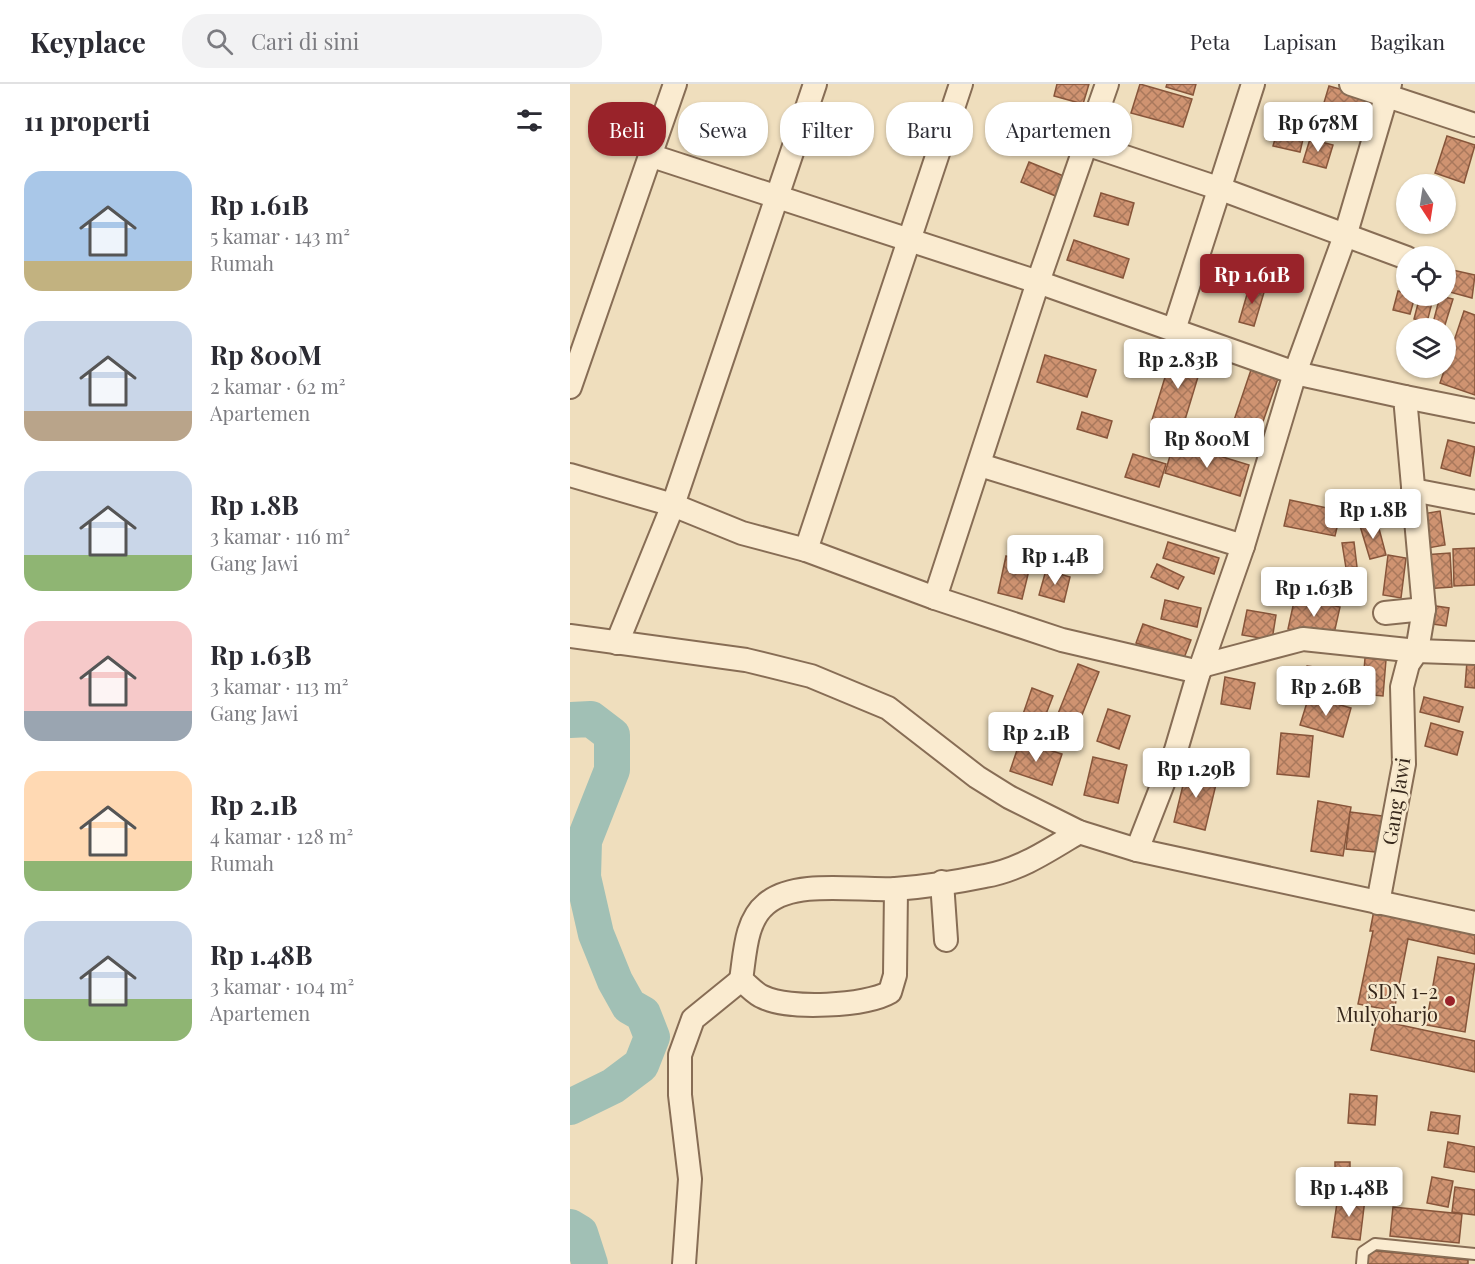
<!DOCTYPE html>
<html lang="id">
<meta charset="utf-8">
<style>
body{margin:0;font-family:"Playfair Display",serif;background:#f2f2f3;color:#2b2b33;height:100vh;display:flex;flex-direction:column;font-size:22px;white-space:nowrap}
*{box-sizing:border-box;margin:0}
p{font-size:20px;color:#7c7c81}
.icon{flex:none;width:33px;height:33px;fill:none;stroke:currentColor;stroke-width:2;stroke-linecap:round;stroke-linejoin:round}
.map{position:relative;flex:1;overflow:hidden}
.sheet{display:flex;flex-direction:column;background:#fff;width:570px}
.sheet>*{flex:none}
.banner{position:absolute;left:18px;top:18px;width:570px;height:54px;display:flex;gap:12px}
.needle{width:39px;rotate:168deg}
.controls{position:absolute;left:826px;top:90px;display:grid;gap:12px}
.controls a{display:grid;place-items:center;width:60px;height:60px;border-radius:50%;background:#fff;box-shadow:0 2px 4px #0004;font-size:30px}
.price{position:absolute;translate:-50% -51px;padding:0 14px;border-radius:6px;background:#fff;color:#222;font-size:20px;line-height:39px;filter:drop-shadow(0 2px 3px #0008)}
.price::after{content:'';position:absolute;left:50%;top:36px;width:18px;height:14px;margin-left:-9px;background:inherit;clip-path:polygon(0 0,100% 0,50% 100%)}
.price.active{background:#99232a;color:#fff}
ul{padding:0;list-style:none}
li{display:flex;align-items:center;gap:18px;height:150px;padding:0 24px}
li span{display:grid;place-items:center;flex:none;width:168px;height:120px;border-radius:18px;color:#555}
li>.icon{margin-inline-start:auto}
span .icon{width:72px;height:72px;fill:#fffc;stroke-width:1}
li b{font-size:26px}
h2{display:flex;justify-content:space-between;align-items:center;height:72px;padding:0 24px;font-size:26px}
.pill{padding:0 21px;border-radius:24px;background:#fff;box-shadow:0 2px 4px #0004;font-size:21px;line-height:54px}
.pill.active{background:#99232a;color:#fff}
header{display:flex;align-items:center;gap:36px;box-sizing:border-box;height:84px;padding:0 30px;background:#fff;border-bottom:2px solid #e1e1e2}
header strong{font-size:28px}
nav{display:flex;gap:33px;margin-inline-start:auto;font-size:21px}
.search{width:420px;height:54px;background:#f2f2f3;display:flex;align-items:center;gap:15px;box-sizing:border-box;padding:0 21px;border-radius:24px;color:#7c7c81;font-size:22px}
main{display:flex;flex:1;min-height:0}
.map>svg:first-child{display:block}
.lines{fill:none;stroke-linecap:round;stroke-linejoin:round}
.river{stroke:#a1c0b5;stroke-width:36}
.building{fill:url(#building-cross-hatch);stroke:#87553a;stroke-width:1.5}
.service-casing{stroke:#876d55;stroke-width:14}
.minor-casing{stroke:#876d55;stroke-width:26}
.service{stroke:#faebd0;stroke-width:10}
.minor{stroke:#faebd0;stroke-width:22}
.poi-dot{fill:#99232a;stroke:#f6e8cc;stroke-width:2}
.labels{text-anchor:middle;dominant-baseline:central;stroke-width:4.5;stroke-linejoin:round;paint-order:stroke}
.street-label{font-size:20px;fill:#36271b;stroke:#f6e8cc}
.poi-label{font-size:20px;fill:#36271b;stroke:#f6e8cc;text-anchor:end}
</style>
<header>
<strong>Keyplace</strong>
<div class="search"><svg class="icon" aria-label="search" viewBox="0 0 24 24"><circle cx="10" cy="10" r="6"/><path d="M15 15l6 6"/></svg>Cari di sini</div>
<nav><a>Peta</a><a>Lapisan</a><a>Bagikan</a></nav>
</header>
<main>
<section class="sheet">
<h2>11 properti<svg class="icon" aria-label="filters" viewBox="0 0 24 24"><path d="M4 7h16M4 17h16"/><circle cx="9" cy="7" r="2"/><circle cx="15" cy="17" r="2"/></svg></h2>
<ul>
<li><span style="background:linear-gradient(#a9c7e8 75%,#c2b280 0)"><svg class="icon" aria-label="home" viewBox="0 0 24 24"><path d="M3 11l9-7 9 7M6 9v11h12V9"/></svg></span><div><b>Rp 1.61B</b><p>5 kamar · 143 m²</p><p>Rumah</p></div></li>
<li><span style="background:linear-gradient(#c9d6e8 75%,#b9a48a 0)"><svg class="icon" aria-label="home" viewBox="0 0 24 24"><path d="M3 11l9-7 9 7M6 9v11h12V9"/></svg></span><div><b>Rp 800M</b><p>2 kamar · 62 m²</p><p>Apartemen</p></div></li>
<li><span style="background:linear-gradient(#c9d6e8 70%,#8fb573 0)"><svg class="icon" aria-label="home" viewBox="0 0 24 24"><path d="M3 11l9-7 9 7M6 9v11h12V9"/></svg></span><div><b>Rp 1.8B</b><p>3 kamar · 116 m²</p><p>Gang Jawi</p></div></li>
<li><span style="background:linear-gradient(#f6c9c9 75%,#9aa5b1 0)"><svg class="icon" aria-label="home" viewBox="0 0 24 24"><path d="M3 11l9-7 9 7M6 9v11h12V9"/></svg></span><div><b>Rp 1.63B</b><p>3 kamar · 113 m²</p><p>Gang Jawi</p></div></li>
<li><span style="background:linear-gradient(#ffd9b3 75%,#8fb573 0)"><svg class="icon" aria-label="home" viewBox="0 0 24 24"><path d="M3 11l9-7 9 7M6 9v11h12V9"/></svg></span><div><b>Rp 2.1B</b><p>4 kamar · 128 m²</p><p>Rumah</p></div></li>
<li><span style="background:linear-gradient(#c9d6e8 65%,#8fb573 0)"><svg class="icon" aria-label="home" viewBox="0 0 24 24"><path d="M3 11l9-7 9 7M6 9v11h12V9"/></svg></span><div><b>Rp 1.48B</b><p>3 kamar · 104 m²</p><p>Apartemen</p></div></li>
</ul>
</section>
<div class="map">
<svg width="905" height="1180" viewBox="0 0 905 1180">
<defs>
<pattern id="building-cross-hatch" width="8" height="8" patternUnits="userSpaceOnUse" patternTransform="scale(1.5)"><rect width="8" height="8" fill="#cf9371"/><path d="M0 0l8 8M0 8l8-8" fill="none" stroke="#a9785c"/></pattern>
</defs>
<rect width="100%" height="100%" fill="#efdebd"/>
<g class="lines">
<g class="river">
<path d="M0 636 21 635 42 651V686L14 757 13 793 26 850 45 897 59 922 73 930 82 953 71 981 43 1002 0 1023"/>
<path d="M0 1143 10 1149 20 1180"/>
</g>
</g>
<g class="building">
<path d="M487 0H519L513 20 484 12Z"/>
<path d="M570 0 622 15 613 43 561 29Z"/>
<path d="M597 0H626L623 11 596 3Z"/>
<path d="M759 2 798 13 792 33 753 22Z"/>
<path d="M708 45 734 51 730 68 703 62Z"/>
<path d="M877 52 905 61 894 99 865 89Z"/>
<path d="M740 55 763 61 756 84 733 78Z"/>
<path d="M459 78 496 93 488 113 451 98Z"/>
<path d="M531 109 564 119 558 141 524 132Z"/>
<path d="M504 156 559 175 553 194 497 176Z"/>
<path d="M878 185 905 191 902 214 876 207Z"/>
<path d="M680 200 695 205 684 242 669 238Z"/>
<path d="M828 207 845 212 840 230 823 226Z"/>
<path d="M850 212 863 215 857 238 844 235Z"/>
<path d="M870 212 883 215 874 244H865L862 243Z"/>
<path d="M894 227 905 231V311L870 299Z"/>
<path d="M604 264 634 273 611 349 581 339Z"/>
<path d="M475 271 526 286 517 313 467 298Z"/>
<path d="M684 277 711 286 682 369 656 360Z"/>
<path d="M512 328 542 337 537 354 507 345Z"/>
<path d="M878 356 905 363 900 392 871 384Z"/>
<path d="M604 358 679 381 670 412 595 389Z"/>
<path d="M563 370 596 380 589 403 555 393Z"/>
<path d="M720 416 771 427 765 452 714 442Z"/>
<path d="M870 427 875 461 858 464 852 430Z"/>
<path d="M807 437 816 471 800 475 790 442Z"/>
<path d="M598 458 649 474 644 490 593 474Z"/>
<path d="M784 458 787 483 776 484 772 459Z"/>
<path d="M905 464V501L884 502 883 465Z"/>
<path d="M880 469 882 503 854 505 853 471Z"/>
<path d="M818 471 836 474 831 514 813 511Z"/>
<path d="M436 472 461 478 452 515 428 509Z"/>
<path d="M587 480 614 493 608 505 581 493Z"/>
<path d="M476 486 500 493 494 518 469 511Z"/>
<path d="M777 493 788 495 786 515 774 514Z"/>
<path d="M725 513 770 523 763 554 718 545Z"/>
<path d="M595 516 631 524 627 543 591 535Z"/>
<path d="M866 522 879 524 876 542 863 540Z"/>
<path d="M677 526 706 531 702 556 672 551Z"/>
<path d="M573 540 621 556 614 574 566 559Z"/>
<path d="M795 574 816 576 813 612 792 610Z"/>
<path d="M897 577H905V604L895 603Z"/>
<path d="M508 580 529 588 504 651 483 642Z"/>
<path d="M737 582 757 585 755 597 735 594Z"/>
<path d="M655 593 685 599 680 625 651 620Z"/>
<path d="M462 604 483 612 471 643 451 636Z"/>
<path d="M739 612 781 624 773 653 730 641Z"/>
<path d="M854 613 893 623 889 638 850 628Z"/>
<path d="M538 625 560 632 549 665 527 657Z"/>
<path d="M861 639 893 648 887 671 855 662Z"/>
<path d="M711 649 743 652 739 693 707 690Z"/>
<path d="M450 657 492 670 482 701 440 687Z"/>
<path d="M523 673 557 681 548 719 514 711Z"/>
<path d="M617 685 648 692 635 746 604 738Z"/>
<path d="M748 717 781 723 773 772 741 767Z"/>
<path d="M780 728 820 733 815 769 776 765Z"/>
<path d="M805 821 905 844V870L838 855 824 927 788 920 803 847H800Z"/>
<path d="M868 873 905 880 895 948 856 941Z"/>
<path d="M807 936 905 957V988L801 966Z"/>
<path d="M780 1010 807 1012 805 1041 778 1039Z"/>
<path d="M861 1028 890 1032 888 1050 858 1046Z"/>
<path d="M878 1058 905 1063V1088L874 1083Z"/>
<rect x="765" y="1078" width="15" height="26"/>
<path d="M792 1088 819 1092 816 1116 789 1112Z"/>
<path d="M862 1093 883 1097 878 1123 857 1119Z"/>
<path d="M885 1103 905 1106V1131L882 1128Z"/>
<path d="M768 1112 795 1115 790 1156 762 1153Z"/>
<path d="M823 1123 892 1130 889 1159 820 1152Z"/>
<path d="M797 1166 898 1176V1180H795Z"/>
</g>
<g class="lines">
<g class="service-casing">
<path id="service" d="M792 1180 793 1168 805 1160 905 1170"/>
</g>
<g class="minor-casing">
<g id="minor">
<path d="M781 0 905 41"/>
<path d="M516 60 537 0"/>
<path d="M82 72 468 198 725 289 835 313 854 525 847 567 733 555 631 582"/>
<path d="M604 246 683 0"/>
<path d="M0 303 105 0"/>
<path d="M835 313 905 327"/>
<path d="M410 381 673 462"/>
<path d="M0 391 103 421 172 449 236 466 365 514 492 556 629 588"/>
<path d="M843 406 905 418"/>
<path d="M236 466 391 0"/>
<path d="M365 514 468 198 516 60 651 105 837 174"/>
<path d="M815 529 854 525"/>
<path d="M0 552 176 576 241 592 318 624 407 693 439 713 509 748 567 766 905 839"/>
<path d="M47 559 103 421 245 0"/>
<path d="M567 766 606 666 629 588 673 462 725 289 776 149 820 0"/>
<path d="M372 798 376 856"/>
<path d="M808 819 834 680 832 603 838 580 847 567 905 569"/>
<path d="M171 896C175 871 175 837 196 820 225 795 287 807 325 805 354 803 386 798 415 792 450 786 479 766 509 748"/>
<path d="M114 1180 120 1095 110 1011V971L123 935 171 896C178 901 185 910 193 913 219 926 296 922 320 908L325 891 326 805"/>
</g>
</g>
<use href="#service" class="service"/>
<use href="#minor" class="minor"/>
</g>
<circle class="poi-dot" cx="880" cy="917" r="6"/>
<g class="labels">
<g class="street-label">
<text transform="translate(825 717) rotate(-81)">Gang Jawi</text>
</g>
<g class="poi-label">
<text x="868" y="906">SDN 1-2<tspan x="868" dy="23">Mulyoharjo</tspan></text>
</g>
</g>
</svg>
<div class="controls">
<a><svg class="needle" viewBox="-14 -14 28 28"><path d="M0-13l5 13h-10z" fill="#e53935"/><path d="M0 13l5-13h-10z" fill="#7c7c81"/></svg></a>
<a><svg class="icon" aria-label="locate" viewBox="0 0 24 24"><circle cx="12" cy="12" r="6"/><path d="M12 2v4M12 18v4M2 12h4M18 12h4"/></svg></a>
<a><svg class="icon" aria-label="layers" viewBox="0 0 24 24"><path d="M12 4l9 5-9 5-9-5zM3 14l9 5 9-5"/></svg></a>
</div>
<b class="price" style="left:748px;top:69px">Rp 678M</b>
<b class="price active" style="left:682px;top:221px">Rp 1.61B</b>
<b class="price" style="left:608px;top:306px">Rp 2.83B</b>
<b class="price" style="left:637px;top:385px">Rp 800M</b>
<b class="price" style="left:803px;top:456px">Rp 1.8B</b>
<b class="price" style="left:485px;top:502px">Rp 1.4B</b>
<b class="price" style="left:744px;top:534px">Rp 1.63B</b>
<b class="price" style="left:756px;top:633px">Rp 2.6B</b>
<b class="price" style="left:466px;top:679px">Rp 2.1B</b>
<b class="price" style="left:626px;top:715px">Rp 1.29B</b>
<b class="price" style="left:779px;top:1134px">Rp 1.48B</b>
<div class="banner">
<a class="pill active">Beli</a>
<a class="pill">Sewa</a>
<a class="pill">Filter</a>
<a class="pill">Baru</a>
<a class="pill">Apartemen</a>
</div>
</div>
</main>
